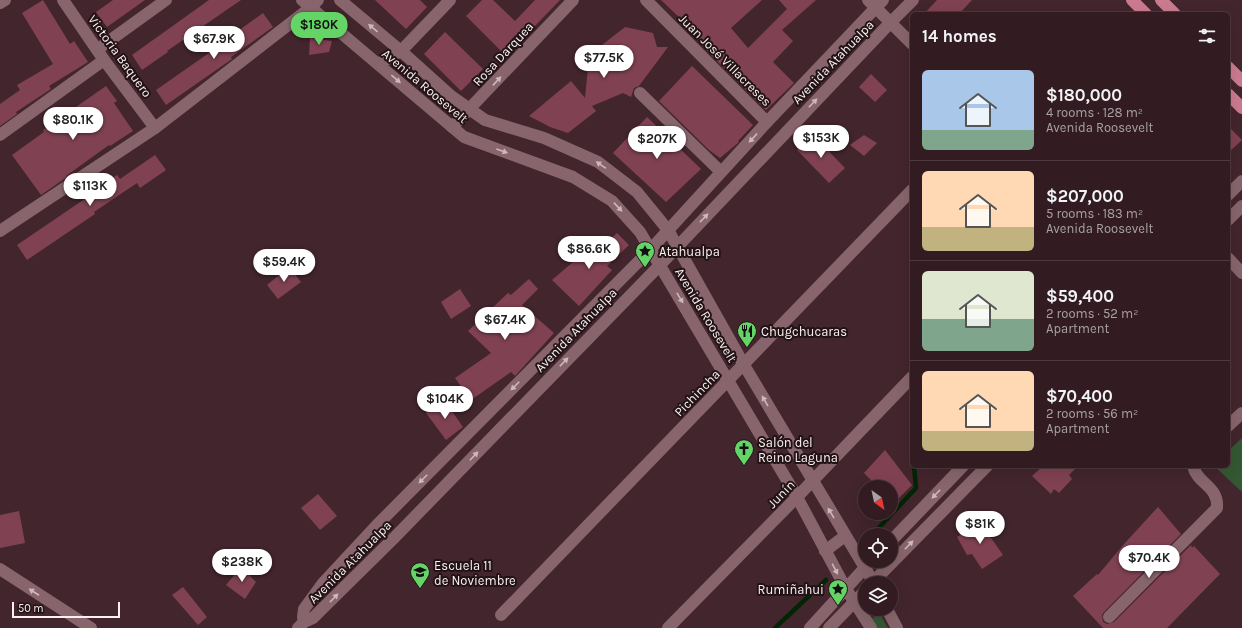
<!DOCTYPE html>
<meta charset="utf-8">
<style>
body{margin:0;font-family:Karla,sans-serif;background:#3d292f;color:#f1f3f6;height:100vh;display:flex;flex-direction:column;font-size:15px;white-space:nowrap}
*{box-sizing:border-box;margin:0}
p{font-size:13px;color:#a8a1a5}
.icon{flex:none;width:22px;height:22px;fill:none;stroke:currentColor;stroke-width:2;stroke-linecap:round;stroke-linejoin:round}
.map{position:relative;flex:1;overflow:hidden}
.details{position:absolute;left:910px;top:12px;width:320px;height:456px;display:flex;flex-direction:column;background:#321c22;border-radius:6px;box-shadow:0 4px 16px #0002,0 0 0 1px #4d3a40}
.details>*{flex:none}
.needle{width:26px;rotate:147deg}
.buttons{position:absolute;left:858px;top:480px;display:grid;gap:8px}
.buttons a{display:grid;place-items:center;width:40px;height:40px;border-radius:50%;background:#321c22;box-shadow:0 4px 16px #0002,0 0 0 1px #4d3a40;font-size:20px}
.scale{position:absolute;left:12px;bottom:10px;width:108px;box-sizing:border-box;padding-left:4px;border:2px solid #fcf0f2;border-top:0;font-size:11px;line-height:14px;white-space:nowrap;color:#fcf0f2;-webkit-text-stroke:3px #211316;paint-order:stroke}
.price{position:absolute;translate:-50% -34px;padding:0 9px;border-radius:14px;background:#fff;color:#222;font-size:13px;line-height:26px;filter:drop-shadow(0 1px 2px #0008)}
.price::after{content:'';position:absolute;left:50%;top:24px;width:12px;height:9px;margin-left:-6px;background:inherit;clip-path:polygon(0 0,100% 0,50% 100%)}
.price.active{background:#65d467;color:#111}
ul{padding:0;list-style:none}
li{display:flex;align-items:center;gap:12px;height:100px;padding:0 12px}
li+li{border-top:1px solid #4d3a40}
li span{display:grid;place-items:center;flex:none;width:112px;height:80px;border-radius:6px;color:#555}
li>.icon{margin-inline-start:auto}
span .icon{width:48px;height:48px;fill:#fffc;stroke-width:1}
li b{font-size:17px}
h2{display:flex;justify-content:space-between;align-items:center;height:48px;padding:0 12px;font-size:17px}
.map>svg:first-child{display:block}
.green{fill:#335833}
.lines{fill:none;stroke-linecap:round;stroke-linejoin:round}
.stream{stroke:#032505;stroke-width:4.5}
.building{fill:#804253}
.minor{stroke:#88656d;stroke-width:12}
.major{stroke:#cb7b90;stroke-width:12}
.oneway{fill:#ceb8bd}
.labels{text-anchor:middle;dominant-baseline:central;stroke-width:4;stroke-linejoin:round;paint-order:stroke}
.street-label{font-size:13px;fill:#fcf0f2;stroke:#211316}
.poi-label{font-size:13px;fill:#fcf0f2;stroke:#211316;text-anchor:start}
</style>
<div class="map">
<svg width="1242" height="628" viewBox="0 0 1242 628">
<rect width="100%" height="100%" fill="#43252d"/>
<g class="green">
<path d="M1242 438V492L1214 466H1228V451Z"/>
<path d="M880 614 888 628H876L871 619Z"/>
</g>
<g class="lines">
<g class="stream">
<path d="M872 535 916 488 914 466"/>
<path d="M863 545 865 543"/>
<path d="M775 628 826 580"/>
</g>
</g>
<g class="building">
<path d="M43 0 70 44 74 41 88 62 49 86 51 89 16 112 17 114 0 126V104L20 90 17 85 53 64 22 13Z"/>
<path d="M113 0H145L107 27 96 12Z"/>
<path d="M209 0H241L167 51 168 52 142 70 132 55Z"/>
<path d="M375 0H420L427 7 406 29Z"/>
<path d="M482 0H493L515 21 535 0H560L506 56 466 16Z"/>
<path d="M661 0H762L731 28 748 48 787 9 779 0H816L782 30 793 41 773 62 794 83 766 110 711 55 682 20Z"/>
<path d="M937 0H972L959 14H924Z"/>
<path d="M263 13 273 27 231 57 232 59 166 105 156 90 239 32 238 31Z"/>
<path d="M625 27 653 33 657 47H668L639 86 634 88 631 97 623 93 592 106 596 111 568 133 550 127 529 116 571 81 585 98 589 58 602 45Z"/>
<path d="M445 32 483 69 461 91 424 54Z"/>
<path d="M310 38 332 41 329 52 309 55Z"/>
<path d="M692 66 753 125 738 141 739 142 720 158 709 150 659 101Z"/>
<path d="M871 74 887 90 875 102 859 87Z"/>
<path d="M106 86 117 101 114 103 133 131 110 146 109 145 66 176 67 177 41 195 12 155 44 132 43 130Z"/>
<path d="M647 117 701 169 666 202 613 153Z"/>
<path d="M1228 126 1242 140 1228 153Z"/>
<path d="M813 135 845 168 829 183 797 150Z"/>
<path d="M864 135 877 143 864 156 850 145Z"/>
<path d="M155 155 166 170 140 188 137 183 94 212 95 214 27 260 17 245 92 194 91 192 117 175 120 179Z"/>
<path d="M617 233 629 245 607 266 612 270 579 306 552 280 588 249 594 255Z"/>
<path d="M289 267 301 282 278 299 267 285Z"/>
<path d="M529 279 538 289 522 305 554 333 515 376 511 372 471 400 455 378 491 353 468 331 508 293 511 295Z"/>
<path d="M460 289 471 306 451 319 441 302Z"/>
<path d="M444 400 463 427 446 440 426 413Z"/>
<path d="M885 450 912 485 891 506V487H878L864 473Z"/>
<path d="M1043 466H1078L1069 475 1072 479 1059 493 1054 489 1051 494 1032 476Z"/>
<path d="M318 494 337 516 320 530 301 508Z"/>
<path d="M1158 507 1181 534 1104 612 1102 615 1103 622 1107 624 1114 622 1191 545 1192 548 1194 546 1220 574 1167 628H1103L1073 596 1097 574 1098 575 1124 544Z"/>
<path d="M19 511 25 543 0 548V515Z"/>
<path d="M980 522 1003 555 982 569 972 554 967 555 957 537Z"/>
<path d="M241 567 256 582 245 599 226 585Z"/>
<path d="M183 587 207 617 198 625 172 595Z"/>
</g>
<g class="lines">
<g class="minor">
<path d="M63 0 104 60 155 128"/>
<path d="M302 0 464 137 573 177 612 201 640 232 797 497 846 589 871 628"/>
<path d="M340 0 401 51 451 96 485 120 544 138 598 162 637 192 668 230 744 365 874 583"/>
<path d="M646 0 767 122"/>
<path d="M868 0 912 44"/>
<path d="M0 3 5 0"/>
<path d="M98 49 166 0"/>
<path d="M378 64 401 51 450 0"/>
<path d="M640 93 721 172"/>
<path d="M452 127 573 0"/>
<path d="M0 135 104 60"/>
<path d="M1228 195 1242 181"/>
<path d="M1228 220 1242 206"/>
<path d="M0 231 155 128 310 8 318 0"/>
<path d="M1228 258 1242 273"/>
<path d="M1228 426 1242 413"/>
<path d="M891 541 963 466"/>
<path d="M825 551 845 536"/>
<path d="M0 569 91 628"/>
<path d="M872 583 987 466"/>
<path d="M887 609 897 628"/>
<path d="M501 615 912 190"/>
<path d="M1109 617 1217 508C1219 486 1197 484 1193 466"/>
<path d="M304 622 303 617 304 609 323 583 376 526 651 249 767 122 883 0"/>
<path d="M298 628 304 622 313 618 322 609 394 538 660 265 890 23 913 0"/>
<path d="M668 628 797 497 912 377"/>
<path d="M810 628 871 561"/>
<path d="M829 628 865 591"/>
</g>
<g class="major">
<path d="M1132 0 1146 14"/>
<path d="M1161 0 1175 14"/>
<path d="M1228 67 1242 81"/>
<path d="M1228 94 1242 108"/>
</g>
</g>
<defs><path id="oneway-solid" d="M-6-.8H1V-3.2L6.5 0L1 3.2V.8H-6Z"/></defs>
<g class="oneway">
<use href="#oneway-solid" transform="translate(373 28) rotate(-140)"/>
<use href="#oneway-solid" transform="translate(396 79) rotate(40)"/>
<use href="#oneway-solid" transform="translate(497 81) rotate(-47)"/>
<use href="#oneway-solid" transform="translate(813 103) rotate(-46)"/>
<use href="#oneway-solid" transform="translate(753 138) rotate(133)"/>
<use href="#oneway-solid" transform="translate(502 151) rotate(20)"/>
<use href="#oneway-solid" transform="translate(601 165) rotate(-145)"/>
<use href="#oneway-solid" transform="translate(618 207) rotate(47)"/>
<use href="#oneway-solid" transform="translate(704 218) rotate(-46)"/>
<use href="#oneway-solid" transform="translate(680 298) rotate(59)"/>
<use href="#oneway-solid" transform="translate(564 362) rotate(-46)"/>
<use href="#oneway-solid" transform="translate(515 386) rotate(135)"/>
<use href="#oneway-solid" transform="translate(765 401) rotate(-120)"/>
<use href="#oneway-solid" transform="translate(474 456) rotate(-46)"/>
<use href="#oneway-solid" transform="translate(423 479) rotate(135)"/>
<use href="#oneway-solid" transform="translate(936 494) rotate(134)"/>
<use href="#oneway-solid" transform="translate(831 513) rotate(-121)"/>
<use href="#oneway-solid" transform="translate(909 545) rotate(-46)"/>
<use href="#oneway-solid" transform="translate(835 569) rotate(62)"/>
<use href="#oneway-solid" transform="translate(34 592) rotate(-147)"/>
<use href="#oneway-solid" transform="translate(334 598) rotate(-46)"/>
</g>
<defs>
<g id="sight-pin" transform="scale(1)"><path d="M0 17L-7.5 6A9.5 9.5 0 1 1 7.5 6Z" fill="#65d467" stroke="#211316"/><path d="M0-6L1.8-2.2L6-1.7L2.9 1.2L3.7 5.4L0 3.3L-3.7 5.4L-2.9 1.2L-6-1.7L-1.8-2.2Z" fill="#111"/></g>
<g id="restaurant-pin" transform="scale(1)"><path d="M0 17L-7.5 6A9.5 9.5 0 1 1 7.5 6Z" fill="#65d467" stroke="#211316"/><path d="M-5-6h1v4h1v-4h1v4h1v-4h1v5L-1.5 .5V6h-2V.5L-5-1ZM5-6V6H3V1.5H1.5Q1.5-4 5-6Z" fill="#111"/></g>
<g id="church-pin" transform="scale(1)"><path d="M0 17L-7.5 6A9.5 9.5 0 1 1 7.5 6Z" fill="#65d467" stroke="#211316"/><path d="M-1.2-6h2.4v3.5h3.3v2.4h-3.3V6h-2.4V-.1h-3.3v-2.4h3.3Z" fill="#111"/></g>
<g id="school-pin" transform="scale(1)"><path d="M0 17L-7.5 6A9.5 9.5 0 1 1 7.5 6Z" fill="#65d467" stroke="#211316"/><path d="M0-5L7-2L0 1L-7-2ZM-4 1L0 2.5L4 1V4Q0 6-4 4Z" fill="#111"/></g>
</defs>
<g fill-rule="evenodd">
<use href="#sight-pin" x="645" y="251"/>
<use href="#restaurant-pin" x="747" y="331"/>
<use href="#church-pin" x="744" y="449"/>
<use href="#school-pin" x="420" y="572"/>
<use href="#sight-pin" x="838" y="589"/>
</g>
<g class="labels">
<g class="street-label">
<text transform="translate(503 54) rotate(-47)">Rosa Darquea</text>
<text transform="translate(120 56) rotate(54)">Victoria Baquero</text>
<text transform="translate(725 60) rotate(45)">Juan José Villacreses</text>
<text transform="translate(833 62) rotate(-46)">Avenida Atahualpa</text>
<text transform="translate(425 86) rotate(40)">Avenida Roosevelt</text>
<text transform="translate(706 315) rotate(59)">Avenida Roosevelt</text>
<text transform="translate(576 330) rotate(-46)">Avenida Atahualpa</text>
<text transform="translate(697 393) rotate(-46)">Pichincha</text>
<text transform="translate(781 494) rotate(-46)">Junín</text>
<text transform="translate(350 562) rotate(-45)">Avenida Atahualpa</text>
</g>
<g class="poi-label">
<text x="659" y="251">Atahualpa</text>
<text x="761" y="331">Chugchucaras</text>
<text x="758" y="442">Salón del<tspan x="758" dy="15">Reino Laguna</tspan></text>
<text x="434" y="565">Escuela 11<tspan x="434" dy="15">de Noviembre</tspan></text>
<text x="824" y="589" text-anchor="end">Rumiñahui</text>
</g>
</g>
</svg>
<div class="buttons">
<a><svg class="needle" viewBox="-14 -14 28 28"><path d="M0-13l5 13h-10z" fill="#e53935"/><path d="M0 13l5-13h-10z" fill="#a8a1a5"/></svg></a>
<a><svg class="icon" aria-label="locate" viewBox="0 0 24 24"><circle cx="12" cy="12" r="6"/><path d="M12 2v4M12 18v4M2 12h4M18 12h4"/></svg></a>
<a><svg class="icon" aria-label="layers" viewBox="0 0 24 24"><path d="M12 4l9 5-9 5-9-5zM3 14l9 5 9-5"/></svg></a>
</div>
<div class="scale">50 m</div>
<b class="price active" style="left:319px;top:46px">$180K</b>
<b class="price" style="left:214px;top:60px">$67.9K</b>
<b class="price" style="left:604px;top:79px">$77.5K</b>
<b class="price" style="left:73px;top:141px">$80.1K</b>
<b class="price" style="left:821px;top:159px">$153K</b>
<b class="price" style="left:657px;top:160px">$207K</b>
<b class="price" style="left:90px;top:207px">$113K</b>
<b class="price" style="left:589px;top:270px">$86.6K</b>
<b class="price" style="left:284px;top:283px">$59.4K</b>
<b class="price" style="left:505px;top:341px">$67.4K</b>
<b class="price" style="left:445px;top:420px">$104K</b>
<b class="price" style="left:980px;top:545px">$81K</b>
<b class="price" style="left:1149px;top:579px">$70.4K</b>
<b class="price" style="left:242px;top:583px">$238K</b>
<section class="details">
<h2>14 homes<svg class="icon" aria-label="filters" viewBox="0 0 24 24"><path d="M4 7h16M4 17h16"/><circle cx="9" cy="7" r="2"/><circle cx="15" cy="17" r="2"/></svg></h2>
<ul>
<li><span style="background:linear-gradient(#a9c7e8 75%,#7fa58c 0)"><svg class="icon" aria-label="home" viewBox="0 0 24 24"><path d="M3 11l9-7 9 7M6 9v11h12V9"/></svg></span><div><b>$180,000</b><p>4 rooms · 128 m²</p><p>Avenida Roosevelt</p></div></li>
<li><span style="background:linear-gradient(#ffd9b3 70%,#c2b280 0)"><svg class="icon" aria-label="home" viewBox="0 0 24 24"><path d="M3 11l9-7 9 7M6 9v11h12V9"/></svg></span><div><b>$207,000</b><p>5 rooms · 183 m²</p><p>Avenida Roosevelt</p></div></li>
<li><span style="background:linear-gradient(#dfe7d0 60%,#7fa58c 0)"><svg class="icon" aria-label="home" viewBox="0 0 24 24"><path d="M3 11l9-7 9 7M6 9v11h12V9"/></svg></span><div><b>$59,400</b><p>2 rooms · 52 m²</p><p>Apartment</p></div></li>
<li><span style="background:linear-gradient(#ffd9b3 75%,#c2b280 0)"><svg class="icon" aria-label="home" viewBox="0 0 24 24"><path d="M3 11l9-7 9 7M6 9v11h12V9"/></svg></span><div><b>$70,400</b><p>2 rooms · 56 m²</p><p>Apartment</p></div></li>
</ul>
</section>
</div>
